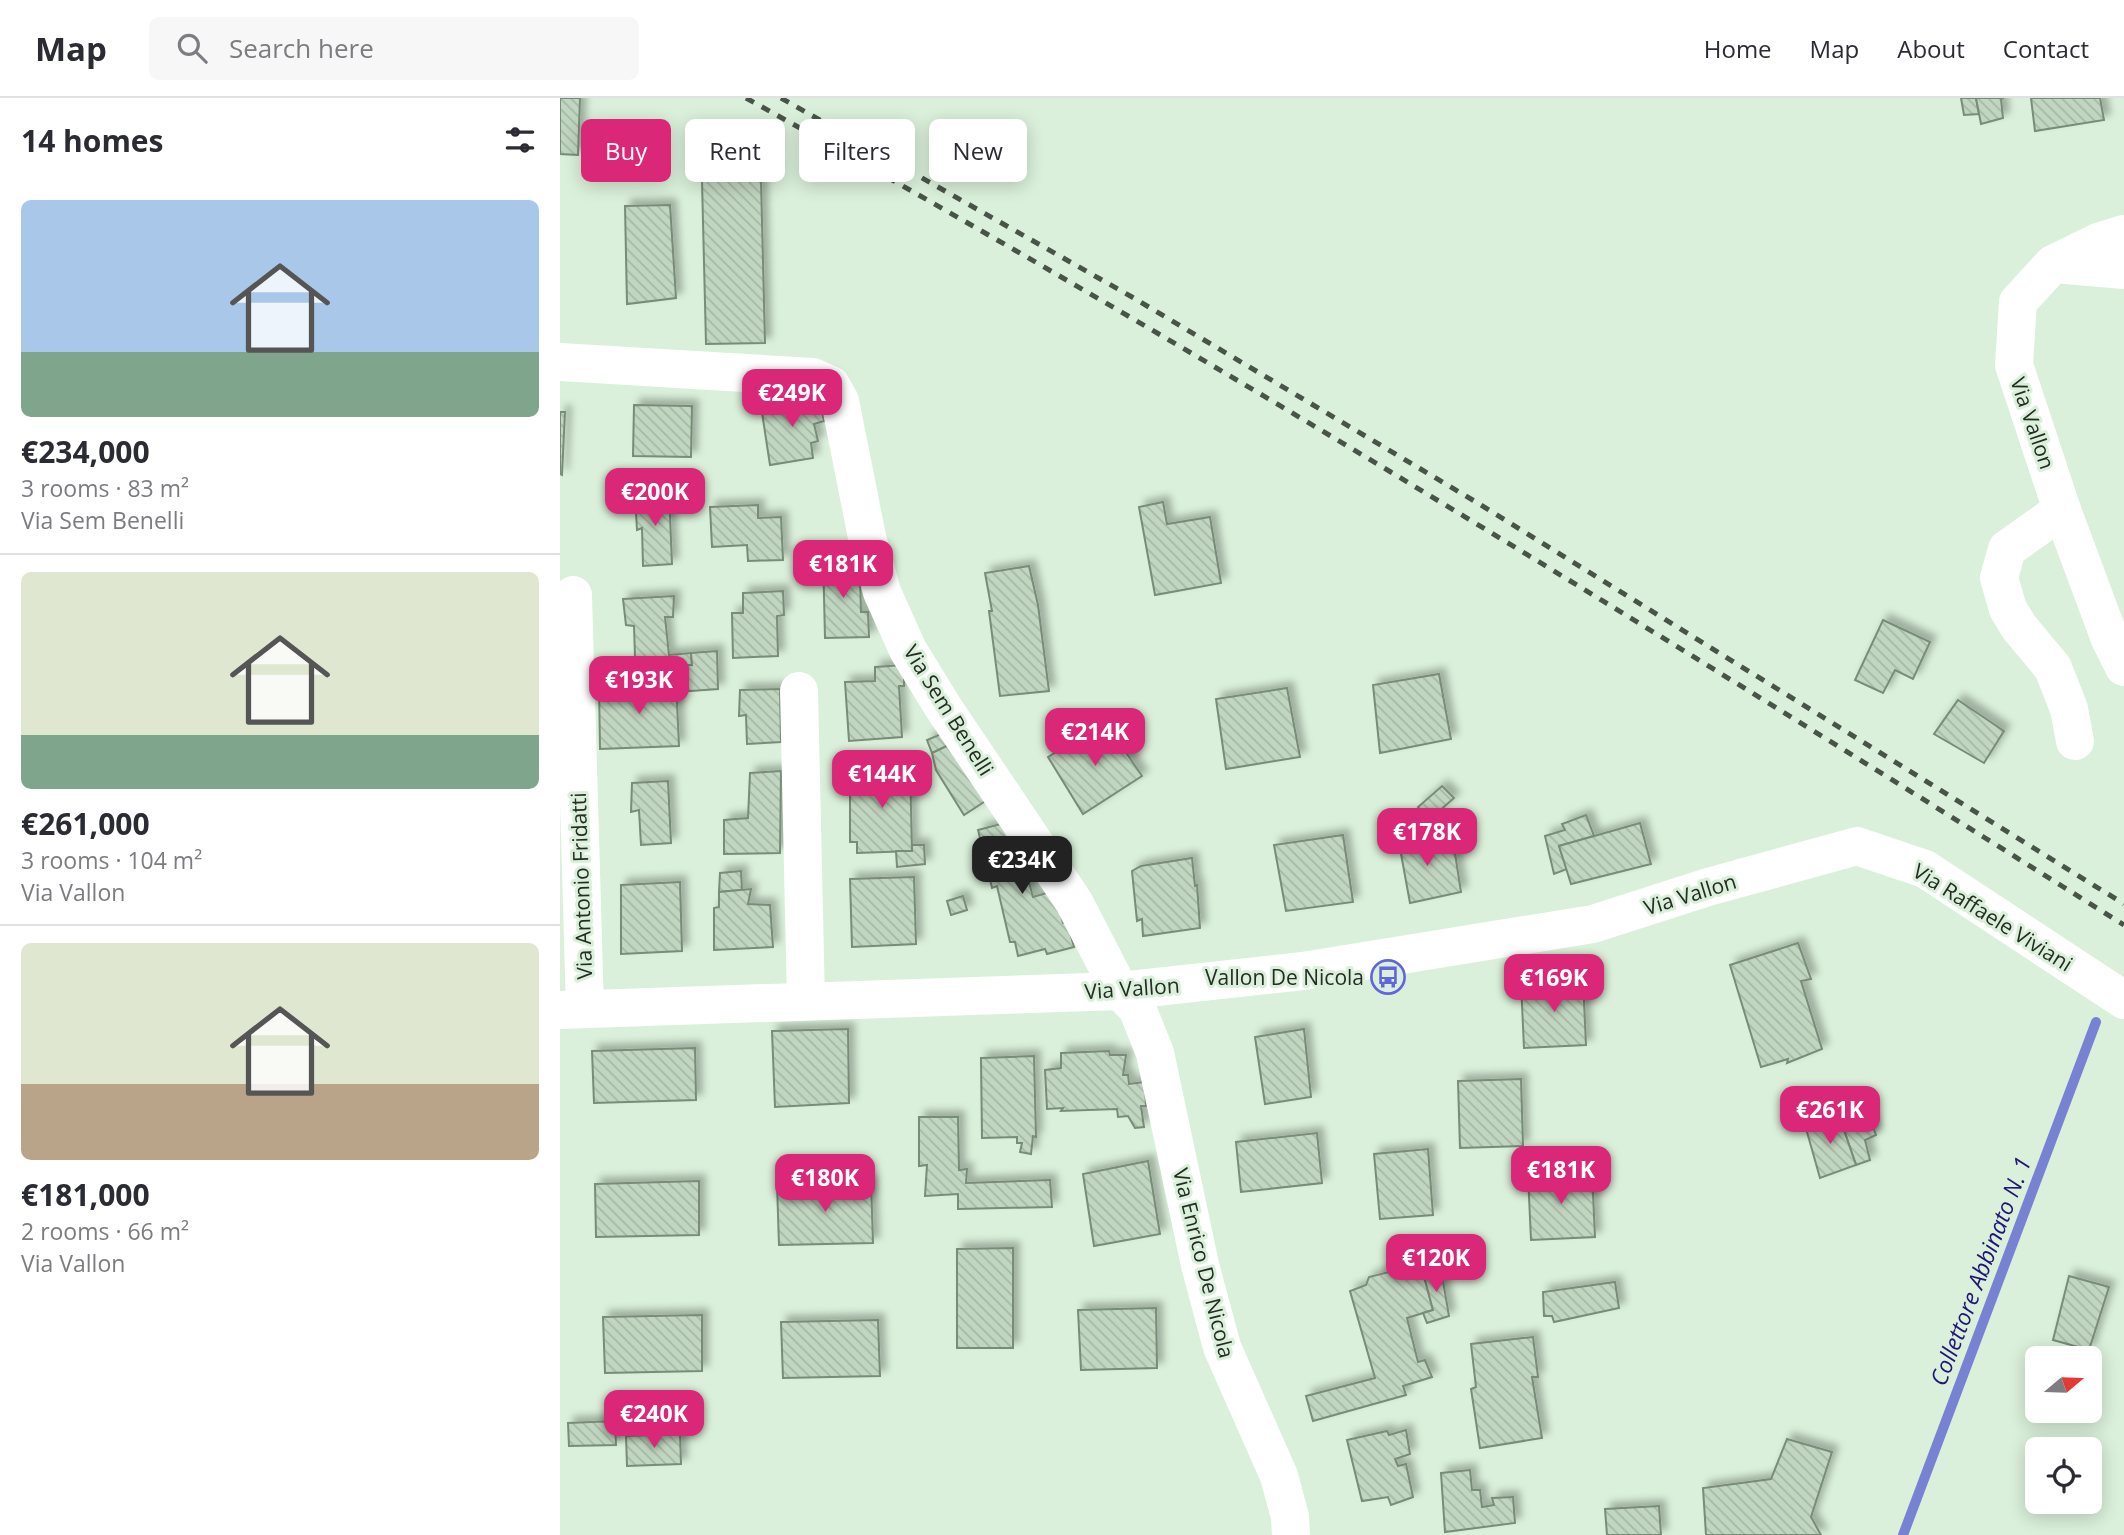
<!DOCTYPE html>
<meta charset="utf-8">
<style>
body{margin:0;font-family:"Open Sans",sans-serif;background:#f7f7f7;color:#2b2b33;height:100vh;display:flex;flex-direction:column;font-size:26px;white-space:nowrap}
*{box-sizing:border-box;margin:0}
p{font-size:23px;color:#7c7c81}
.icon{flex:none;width:38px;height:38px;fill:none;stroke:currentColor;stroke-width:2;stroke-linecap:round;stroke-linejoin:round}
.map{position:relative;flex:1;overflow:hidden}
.details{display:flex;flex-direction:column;background:#fff;width:560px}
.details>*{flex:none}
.top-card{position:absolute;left:21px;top:21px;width:665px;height:63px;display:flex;gap:14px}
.needle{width:46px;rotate:71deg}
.buttons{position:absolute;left:1465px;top:1248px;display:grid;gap:14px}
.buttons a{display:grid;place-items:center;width:77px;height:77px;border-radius:10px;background:#fff;box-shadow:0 4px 18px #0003;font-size:35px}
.price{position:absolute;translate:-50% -60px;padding:0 16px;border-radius:14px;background:#db2777;color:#fff;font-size:23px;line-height:46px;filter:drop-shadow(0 2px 4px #0008)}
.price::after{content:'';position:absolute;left:50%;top:42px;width:21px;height:16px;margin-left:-10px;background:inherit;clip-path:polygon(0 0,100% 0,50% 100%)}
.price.on{background:#222;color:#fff}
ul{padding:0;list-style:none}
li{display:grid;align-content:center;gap:14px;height:371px;padding:0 21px}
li+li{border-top:2px solid #e1e1e2}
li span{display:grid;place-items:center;height:217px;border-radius:10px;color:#555}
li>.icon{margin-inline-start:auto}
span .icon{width:126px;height:126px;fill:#fffc;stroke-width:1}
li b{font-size:30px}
h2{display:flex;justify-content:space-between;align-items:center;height:84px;padding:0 21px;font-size:30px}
.pill{padding:0 24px;border-radius:10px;background:#fff;box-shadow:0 4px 18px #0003;font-size:24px;line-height:63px}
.pill.on{background:#db2777;color:#fff}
header{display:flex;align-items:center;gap:42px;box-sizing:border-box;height:98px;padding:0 35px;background:#fff;border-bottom:2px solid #e1e1e2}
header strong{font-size:33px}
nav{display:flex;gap:38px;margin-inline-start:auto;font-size:24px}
.search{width:490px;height:63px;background:#f7f7f7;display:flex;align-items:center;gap:18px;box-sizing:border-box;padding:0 24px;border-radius:10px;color:#7c7c81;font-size:26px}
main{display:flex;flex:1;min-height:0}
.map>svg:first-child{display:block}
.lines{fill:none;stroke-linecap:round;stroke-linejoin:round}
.stream{stroke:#7882d3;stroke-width:10}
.building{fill:url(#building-back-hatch);stroke:#788c78;stroke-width:2;filter:url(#shadow)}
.minor{stroke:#fff;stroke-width:38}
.rail{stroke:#495449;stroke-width:5;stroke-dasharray:9 9;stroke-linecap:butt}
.labels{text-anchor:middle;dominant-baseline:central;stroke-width:6;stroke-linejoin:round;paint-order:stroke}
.street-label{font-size:21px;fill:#242c24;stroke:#daf0da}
.poi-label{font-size:21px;fill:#242c24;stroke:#daf0da;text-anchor:end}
.water-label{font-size:23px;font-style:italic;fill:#211575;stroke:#daf0da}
</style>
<header>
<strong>Map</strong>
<div class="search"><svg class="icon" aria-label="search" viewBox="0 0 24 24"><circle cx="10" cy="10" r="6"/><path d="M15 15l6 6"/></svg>Search here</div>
<nav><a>Home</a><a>Map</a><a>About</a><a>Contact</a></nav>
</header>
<main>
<section class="details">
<h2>14 homes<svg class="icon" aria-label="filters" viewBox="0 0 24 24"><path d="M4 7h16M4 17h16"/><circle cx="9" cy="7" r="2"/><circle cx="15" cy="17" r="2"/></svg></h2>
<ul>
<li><span style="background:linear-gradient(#a9c7e8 70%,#7fa58c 0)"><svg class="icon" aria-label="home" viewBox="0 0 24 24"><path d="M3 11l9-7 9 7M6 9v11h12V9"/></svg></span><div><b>€234,000</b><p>3 rooms · 83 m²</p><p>Via Sem Benelli</p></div></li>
<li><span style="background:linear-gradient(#dfe7d0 75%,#7fa58c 0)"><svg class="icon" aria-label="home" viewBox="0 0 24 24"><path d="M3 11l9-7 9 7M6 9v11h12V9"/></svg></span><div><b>€261,000</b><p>3 rooms · 104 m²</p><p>Via Vallon</p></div></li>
<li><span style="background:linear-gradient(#dfe7d0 65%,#b9a48a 0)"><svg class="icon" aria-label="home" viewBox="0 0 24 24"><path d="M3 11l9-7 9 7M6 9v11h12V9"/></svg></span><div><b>€181,000</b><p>2 rooms · 66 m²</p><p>Via Vallon</p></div></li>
</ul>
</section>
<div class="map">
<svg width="1564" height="1437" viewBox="0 0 1564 1437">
<defs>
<pattern id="building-back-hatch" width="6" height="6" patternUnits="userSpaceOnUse" patternTransform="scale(1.75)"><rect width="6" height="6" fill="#c1d6c0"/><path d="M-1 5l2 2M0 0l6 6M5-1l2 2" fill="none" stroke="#a6b8a5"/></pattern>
<filter id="shadow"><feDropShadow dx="6" dy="-6" stdDeviation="3.5" flood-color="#0004"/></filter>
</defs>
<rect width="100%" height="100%" fill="#daf0da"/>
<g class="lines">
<path class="stream" d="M1343 1437 1536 924"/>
</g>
<g class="building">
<path d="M0 0H20L18 57 0 56Z"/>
<path d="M1401 0H1416L1419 16 1404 17Z"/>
<path d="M1416 0H1444L1441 1 1443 20 1421 26Z"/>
<path d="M1471 0H1540L1544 22 1475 33Z"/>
<path d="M188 41 189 83H201L205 245 146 246 141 42Z"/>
<path d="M110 107 116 200 67 206 65 108Z"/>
<path d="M259 297 264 323 254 326 258 343 251 345 253 360 210 367 201 308Z"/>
<path d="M74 307 132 308 131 359 73 358Z"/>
<path d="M0 314H5L2 377 0 376Z"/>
<path d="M109 395 112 466 83 468 82 430 77 432 75 398Z"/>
<path d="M603 404 607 426 650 419 661 485 595 497 579 409Z"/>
<path d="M198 407V420L221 419 223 462 188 463 187 447 152 449 150 409Z"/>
<path d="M263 456H289V478H300L301 514H308L309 539 265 540Z"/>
<path d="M469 468 478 507 489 593 440 598 429 513H432L425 475Z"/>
<path d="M223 493 224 517 217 518 218 558 173 560 172 515H183V495Z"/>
<path d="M114 498 113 519H105L109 557 131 555 132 567 84 570 85 559H75L74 528 66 527 63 501Z"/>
<path d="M1323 522 1370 544 1353 581 1335 572 1323 595 1295 582Z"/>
<path d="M157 553 158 591 117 594 116 584H86L84 570 132 567 131 555Z"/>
<path d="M344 567V588H339L342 639 289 643 285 584 315 583V569Z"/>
<path d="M879 576 891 641 820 655 813 587Z"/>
<path d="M116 584 119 648 40 651 39 587Z"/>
<path d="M727 590 740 659 666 671 656 601Z"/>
<path d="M220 591 221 644 187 646 186 617 179 618 180 592Z"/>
<path d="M1398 602 1444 633 1424 665 1374 636Z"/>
<path d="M545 624 582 678 523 716 488 659Z"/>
<path d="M386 634 393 645 372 655 367 642Z"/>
<path d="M393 645 430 700 404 717 376 672 372 655Z"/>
<path d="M350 668 352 753 297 755V744H290V697L295 696 297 671Z"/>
<path d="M221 673 220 755 164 756V722L188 720 190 675Z"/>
<path d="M108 683 111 745 81 747 79 712 71 714 72 685Z"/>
<path d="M882 688 894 700 869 722 858 709Z"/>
<path d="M1026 717 1034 738 999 748 1007 771 994 776 985 738 1005 732 1002 726Z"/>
<path d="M452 723 473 799 490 794 498 806 503 825 507 824 514 849 487 856 485 851 458 858 455 844H450L437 788 432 790 418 732Z"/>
<path d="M1080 725 1091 766 1011 786 999 748Z"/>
<path d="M865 730 867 755 894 749 901 794 850 805 837 734Z"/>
<path d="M783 737 793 804 726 813 714 747Z"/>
<path d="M352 747H364L365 766 337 769 336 753H352Z"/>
<path d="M632 760 635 788 637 787 640 830 583 838 582 821 577 823 572 773 581 768Z"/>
<path d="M181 773 182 792 159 794 160 775Z"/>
<path d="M354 779 356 846 292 849 290 781Z"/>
<path d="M120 784 122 853 61 856V787Z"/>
<path d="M191 791 188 806 210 807 213 849 154 852V810L159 809V794Z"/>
<path d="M403 798 407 812 391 817 387 803Z"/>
<path d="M1238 845 1251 881 1241 883 1262 951 1227 965 1228 961 1201 969 1170 867Z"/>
<path d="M1023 882 1026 947 964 950 961 885Z"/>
<path d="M288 931 289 1005 215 1009 212 933Z"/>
<path d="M744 931 751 999 705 1006 695 939Z"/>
<path d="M135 950 136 1002 34 1005 32 953Z"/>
<path d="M549 953 550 957H566L563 977H568L569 986 585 984 586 1008H581L584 1029 575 1030 568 1018 558 1019 557 1011 501 1013 503 1010 487 1011 485 972 501 970V955Z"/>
<path d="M474 958 476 1039 473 1038 471 1056 460 1054 462 1045H457V1039L422 1040 421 960Z"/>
<path d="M961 981 963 1048 900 1050 898 983Z"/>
<path d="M1307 1013 1316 1037 1305 1042 1310 1062 1296 1067 1281 1023Z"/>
<path d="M1279 1018 1296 1067 1260 1080 1245 1027Z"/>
<path d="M359 1019H398L399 1072 407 1071 406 1085 490 1082 492 1109 398 1111V1096L365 1098 367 1067 359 1068Z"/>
<path d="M757 1035 762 1085 681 1094 676 1044Z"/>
<path d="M868 1051 873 1117 820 1121 814 1056Z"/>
<path d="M588 1063 600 1136 534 1148 523 1076Z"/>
<path d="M1032 1074 1035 1139 971 1142 968 1077Z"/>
<path d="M139 1083V1137L36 1139 35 1086Z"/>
<path d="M311 1084 313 1145 219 1147 217 1086Z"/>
<path d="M453 1150V1250H397V1151Z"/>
<path d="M861 1166 873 1212 847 1220 858 1264 865 1262 872 1279 843 1288 846 1297 753 1323 746 1298 815 1280 790 1193 806 1187 809 1179Z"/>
<path d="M880 1166 889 1218 867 1225 863 1215 873 1212 862 1171Z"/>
<path d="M1509 1178 1549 1189 1529 1252 1493 1242Z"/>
<path d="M1055 1184 1059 1210 994 1224 992 1218H984L983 1194Z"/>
<path d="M596 1210 597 1270 521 1272 518 1212Z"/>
<path d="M142 1217V1273L45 1275 43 1219Z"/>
<path d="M318 1222 320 1278 223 1280 221 1224Z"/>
<path d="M973 1239 978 1279H972L982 1340 920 1350 911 1291 916 1289 911 1246Z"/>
<path d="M55 1323 56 1347 9 1348 8 1325Z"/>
<path d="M846 1332 850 1356 835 1361 838 1368 846 1366 853 1399 831 1407 828 1399 802 1403 787 1342 827 1333 829 1337Z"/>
<path d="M120 1336 121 1366 67 1368 66 1338Z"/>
<path d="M1227 1341 1272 1354 1251 1419 1261 1437H1146L1143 1390 1211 1381Z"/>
<path d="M910 1372 912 1392H920L922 1409 934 1407 932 1400 953 1399 955 1425 885 1434 881 1375Z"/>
<path d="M1099 1408 1101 1437H1047L1045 1411Z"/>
</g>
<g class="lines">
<g class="minor">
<path d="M1564 136 1538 144 1493 166 1458 204 1454 267 1502 412 1550 541 1564 569"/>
<path d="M1495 166 1564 172"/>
<path d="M0 264 253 279 271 287 280 303 307 439 322 494 348 552 383 609 514 804 560 893 577 910 595 955 640 1167 662 1249 719 1378 730 1419 731 1437"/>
<path d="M1502 412 1447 451 1439 480 1448 511 1459 529 1493 570 1509 611 1515 643"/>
<path d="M13 497 25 911"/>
<path d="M239 593 246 903"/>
<path d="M0 912 560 893 743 873 1033 826 1148 789 1297 748 1365 771 1564 902"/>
</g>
<g class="rail">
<path d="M186 0C655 260 1110 542 1564 827"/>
<path d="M221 0 572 199 916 404 1564 806"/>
</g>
</g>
<defs>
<g id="bus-ring" transform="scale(1.75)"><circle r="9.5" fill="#daf0da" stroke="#6166de" stroke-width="1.5"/><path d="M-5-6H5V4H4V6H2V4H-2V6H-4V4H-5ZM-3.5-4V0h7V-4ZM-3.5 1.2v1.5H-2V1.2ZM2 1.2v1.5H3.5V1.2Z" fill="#6166de"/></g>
</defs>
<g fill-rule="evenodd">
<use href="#bus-ring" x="828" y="879"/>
</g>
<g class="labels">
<g class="street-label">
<text transform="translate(1473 325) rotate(71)">Via Vallon</text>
<text transform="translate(389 612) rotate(58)">Via Sem Benelli</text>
<text transform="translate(21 788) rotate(-92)">Via Antonio Fridatti</text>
<text transform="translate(1130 796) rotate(-17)">Via Vallon</text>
<text transform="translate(1433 819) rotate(32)">Via Raffaele Viviani</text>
<text transform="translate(572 890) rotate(-4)">Via Vallon</text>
<text transform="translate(644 1165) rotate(76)">Via Enrico De Nicola</text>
</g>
<g class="poi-label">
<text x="804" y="879">Vallon De Nicola</text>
</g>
<g class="water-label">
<text transform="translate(1420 1173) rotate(-69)">Collettore Abbinato N. 1</text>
</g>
</g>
</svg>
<div class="buttons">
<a><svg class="needle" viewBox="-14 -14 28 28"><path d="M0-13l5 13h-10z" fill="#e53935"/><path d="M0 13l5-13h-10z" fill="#7c7c81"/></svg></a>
<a><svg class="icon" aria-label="locate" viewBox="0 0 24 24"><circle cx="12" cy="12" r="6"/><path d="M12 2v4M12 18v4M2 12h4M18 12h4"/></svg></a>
</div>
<b class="price" style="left:232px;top:331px">€249K</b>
<b class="price" style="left:95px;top:430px">€200K</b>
<b class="price" style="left:283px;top:502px">€181K</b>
<b class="price" style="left:79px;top:618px">€193K</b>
<b class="price" style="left:535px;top:670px">€214K</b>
<b class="price" style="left:322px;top:712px">€144K</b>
<b class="price" style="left:867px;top:770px">€178K</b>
<b class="price on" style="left:462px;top:798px">€234K</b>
<b class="price" style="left:994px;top:916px">€169K</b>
<b class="price" style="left:1270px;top:1048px">€261K</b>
<b class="price" style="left:1001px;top:1108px">€181K</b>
<b class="price" style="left:265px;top:1116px">€180K</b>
<b class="price" style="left:876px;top:1196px">€120K</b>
<b class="price" style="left:94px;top:1352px">€240K</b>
<div class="top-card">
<a class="pill on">Buy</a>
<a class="pill">Rent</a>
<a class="pill">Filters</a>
<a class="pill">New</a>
</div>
</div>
</main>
